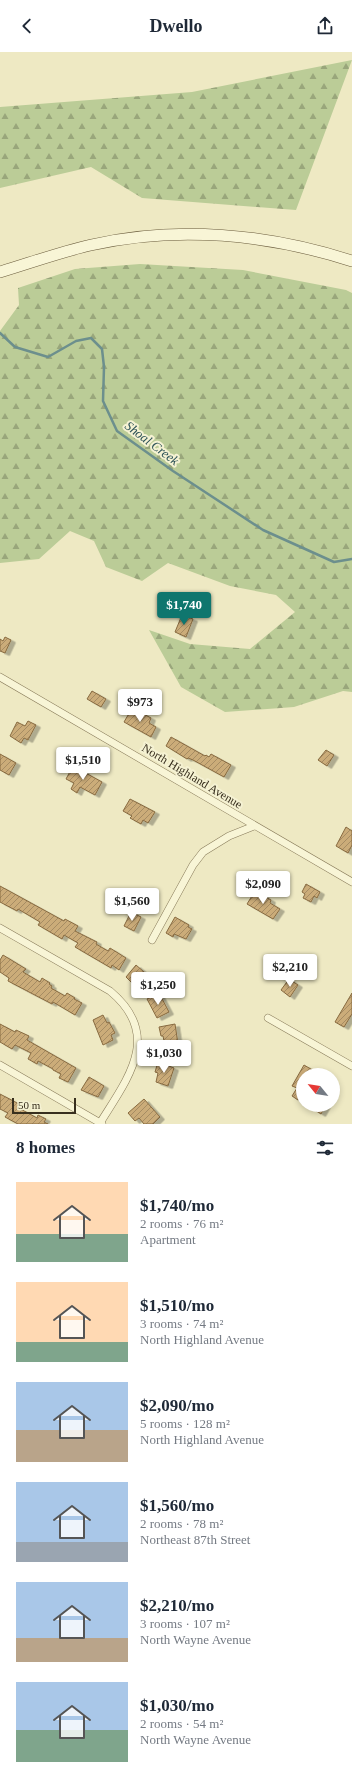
<!DOCTYPE html>
<meta charset="utf-8">
<style>
body{margin:0;font-family:Georgia,serif;background:#f2f2f3;color:#1f2937;height:100vh;display:flex;flex-direction:column;font-size:15px;white-space:nowrap}
*{box-sizing:border-box;margin:0}
p{font-size:13px;color:#747a83}
.icon{flex:none;width:22px;height:22px;fill:none;stroke:currentColor;stroke-width:2;stroke-linecap:round;stroke-linejoin:round}
.map{position:relative;height:1072px;overflow:hidden}
.details{display:flex;flex-direction:column;background:#fff;flex:1}
.details>*{flex:none}
.needle{width:26px;rotate:300deg}
.controls{position:absolute;left:296px;top:1016px;display:grid;gap:8px}
.controls a{display:grid;place-items:center;width:44px;height:44px;border-radius:50%;background:#fff;box-shadow:0 2px 6px #0003;font-size:20px}
.scale{position:absolute;left:12px;bottom:10px;width:64px;box-sizing:border-box;padding-left:4px;border:2px solid #382f1e;border-top:0;font-size:11px;line-height:14px;white-space:nowrap;color:#382f1e;-webkit-text-stroke:3px #f5f2d3;paint-order:stroke}
.price{position:absolute;translate:-50% -34px;padding:0 9px;border-radius:4px;background:#fff;color:#222;font-size:13px;line-height:26px;filter:drop-shadow(0 1px 2px #0008)}
.price::after{content:'';position:absolute;left:50%;top:24px;width:12px;height:9px;margin-left:-6px;background:inherit;clip-path:polygon(0 0,100% 0,50% 100%)}
.price.selected{background:#0f766e;color:#fff}
ul{padding:0;list-style:none}
li{display:flex;align-items:center;gap:12px;height:100px;padding:0 16px}
li span{display:grid;place-items:center;flex:none;width:112px;height:80px;border-radius:0px;color:#555}
li>.icon{margin-inline-start:auto}
span .icon{width:48px;height:48px;fill:#fffc;stroke-width:1}
li b{font-size:17px}
h2{display:flex;justify-content:space-between;align-items:center;height:48px;padding:0 16px;font-size:17px}
header{display:flex;justify-content:space-between;align-items:center;height:52px;padding:0 16px;background:#fff;font-size:18px;font-weight:800}
.map>svg:first-child{display:block}
.forest{fill:url(#forest-firs)}
.lines{fill:none;stroke-linecap:round;stroke-linejoin:round}
.stream{stroke:#6c8f8d;stroke-width:2.5}
.building{fill:url(#building-hatch);stroke:#876a40;filter:url(#shadow)}
.minor-casing{stroke:#887b5a;stroke-width:8}
.secondary-casing{stroke:#6a5c3d;stroke-width:12}
.minor{stroke:#f8f5d6;stroke-width:7}
.secondary{stroke:#f8f5d6;stroke-width:11}
.labels{text-anchor:middle;dominant-baseline:central;stroke-width:4;stroke-linejoin:round;paint-order:stroke}
.street-label{font-size:12px;fill:#382f1e;stroke:#f5f2d3}
.water-label{font-size:13px;font-style:italic;fill:#2d5257;stroke:#f5f2d3}
</style>
<header><svg class="icon" aria-label="back" viewBox="0 0 24 24"><path d="M15 5l-7 7 7 7"/></svg>Dwello<svg class="icon" aria-label="share" viewBox="0 0 24 24"><path d="M12 15V3M7 8l5-5 5 5M5 13v7h14v-7"/></svg></header>
<div class="map">
<svg width="352" height="1072" viewBox="0 0 352 1072">
<defs>
<pattern id="forest-firs" width="22" height="20" patternUnits="userSpaceOnUse"><rect width="22" height="20" fill="#bbcc97"/><path d="M5 1l3.5 6h-7zM16 11l3.5 6h-7z" fill="#99a67b"/></pattern>
<pattern id="building-hatch" width="6" height="6" patternUnits="userSpaceOnUse"><rect width="6" height="6" fill="#cbac79"/><path d="M-1 1l2-2M0 6l6-6M5 7l2-2" fill="none" stroke="#a68c63"/></pattern>
<filter id="shadow"><feDropShadow dx="4.5" dy="2.5" stdDeviation="0" flood-color="#0004"/></filter>
</defs>
<rect width="100%" height="100%" fill="#eee9c3"/>
<g class="forest">
<path d="M352 8 296 158 142 146 91 115 0 136V55L192 40Z"/>
<path d="M140 212 243 218 346 238 352 241V640L343 639 294 655 225 660 181 635 149 578 190 592 250 597 295 560 276 543 230 534 168 511 142 529 106 515 94 489 70 479 39 507 0 511V279L19 253 18 236 75 217Z"/>
</g>
<g class="lines">
<path class="stream" d="M0 281 15 295 48 305 76 289 91 286 102 297 104 315 103 349 117 379 173 419 263 478 334 510 352 507"/>
</g>
<g class="building">
<path d="M182 563 193 567 186 585 175 580Z"/>
<path d="M5 585 11 588 5 601 0 599V587L3 589Z"/>
<path d="M92 639 106 647 101 655 87 647Z"/>
<path d="M131 658 137 661 138 659 151 666 149 671 156 675 151 685 124 670Z"/>
<path d="M28 669 36 673 28 688 24 686 21 691 10 684 17 670 25 674Z"/>
<path d="M171 685 205 704 206 703 209 705 211 702 231 713 224 725 193 708 188 706 187 707 166 694Z"/>
<path d="M326 698 334 703 327 714 318 708Z"/>
<path d="M0 702 16 711 9 723 0 718Z"/>
<path d="M73 714 102 730 95 743 80 735 77 741 71 737 74 731 66 727Z"/>
<path d="M130 747 155 760 148 771 143 768 141 772 130 766 132 764 123 759Z"/>
<path d="M346 775 352 779V793L348 801 336 794Z"/>
<path d="M306 832 320 840 317 846 314 844 311 850 303 846 305 842 302 840Z"/>
<path d="M0 834 64 869 65 867 78 874 75 879 97 890 96 892 108 899 110 896 126 906 119 918 112 913 111 916 75 895 78 891 64 883 62 887 38 873 40 870 18 857 17 859 0 850Z"/>
<path d="M255 839 271 848 270 851 280 857 273 867 247 852Z"/>
<path d="M131 860 141 865 134 879 124 874Z"/>
<path d="M175 865 189 873 188 875 192 877 186 887 174 882 173 885 166 881Z"/>
<path d="M3 903 26 917 23 920 40 930 42 926 50 931 49 932 52 934 51 936 65 944 67 941 75 946 74 947 82 951 75 963 53 950 52 952 8 929 9 926 0 920V908Z"/>
<path d="M136 913 151 926 143 935 135 930 133 932 126 925Z"/>
<path d="M289 927 298 933 290 945 281 938Z"/>
<path d="M159 941 169 960 157 966 147 947Z"/>
<path d="M352 941V962L344 975 335 970Z"/>
<path d="M103 963 107 971 109 970 115 981 111 983 113 988 103 993 93 968Z"/>
<path d="M0 972 15 980 16 978 29 984 27 988 76 1016 68 1030 59 1026 61 1022 53 1018V1017L38 1009 37 1012 28 1007 31 1001 15 993 12 997 0 990Z"/>
<path d="M175 972 178 992 165 994 163 984H161L159 975Z"/>
<path d="M158 1010 174 1016 168 1034 156 1030 158 1021 155 1020Z"/>
<path d="M304 1013 321 1023H303V1041L298 1048 292 1044 297 1036 292 1034Z"/>
<path d="M89 1025 104 1034 98 1045 81 1038Z"/>
<path d="M0 1042 19 1052 17 1055 37 1066 38 1063 46 1067 44 1070 48 1072H18L5 1065 8 1061 0 1057Z"/>
<path d="M144 1047 160 1065 153 1072H144L139 1066 135 1069 128 1061Z"/>
<path d="M307 1053H326L321 1062Z"/>
</g>
<g class="lines">
<g class="minor-casing">
<g id="minor">
<path d="M0 625 352 830"/>
<path d="M0 876 110 939C163 983 128 1026 100 1071"/>
<path d="M152 888 193 813 203 800 229 784 254 774"/>
<path d="M268 966 352 1014"/>
<path d="M0 1013 102 1072"/>
</g>
</g>
<g class="secondary-casing">
<path id="secondary" d="M0 220C30 211 60 200 91 193 177 173 268 182 352 209"/>
</g>
<use href="#minor" class="minor"/>
<use href="#secondary" class="secondary"/>
</g>
<g class="labels">
<g class="street-label">
<text transform="translate(192 724) rotate(31)">North Highland Avenue</text>
</g>
<g class="water-label">
<text transform="translate(152 391) rotate(37)">Shoal Creek</text>
</g>
</g>
</svg>
<div class="controls">
<a><svg class="needle" viewBox="-14 -14 28 28"><path d="M0-13l5 13h-10z" fill="#e53935"/><path d="M0 13l5-13h-10z" fill="#747a83"/></svg></a>
</div>
<div class="scale">50 m</div>
<b class="price selected" style="left:184px;top:574px">$1,740</b>
<b class="price" style="left:140px;top:671px">$973</b>
<b class="price" style="left:83px;top:729px">$1,510</b>
<b class="price" style="left:263px;top:853px">$2,090</b>
<b class="price" style="left:132px;top:870px">$1,560</b>
<b class="price" style="left:290px;top:936px">$2,210</b>
<b class="price" style="left:158px;top:954px">$1,250</b>
<b class="price" style="left:164px;top:1022px">$1,030</b>
</div>
<section class="details">
<h2>8 homes<svg class="icon" aria-label="filters" viewBox="0 0 24 24"><path d="M4 7h16M4 17h16"/><circle cx="9" cy="7" r="2"/><circle cx="15" cy="17" r="2"/></svg></h2>
<ul>
<li><span style="background:linear-gradient(#ffd9b3 65%,#7fa58c 0)"><svg class="icon" aria-label="home" viewBox="0 0 24 24"><path d="M3 11l9-7 9 7M6 9v11h12V9"/></svg></span><div><b>$1,740/mo</b><p>2 rooms · 76 m²</p><p>Apartment</p></div></li>
<li><span style="background:linear-gradient(#ffd9b3 75%,#7fa58c 0)"><svg class="icon" aria-label="home" viewBox="0 0 24 24"><path d="M3 11l9-7 9 7M6 9v11h12V9"/></svg></span><div><b>$1,510/mo</b><p>3 rooms · 74 m²</p><p>North Highland Avenue</p></div></li>
<li><span style="background:linear-gradient(#a9c7e8 60%,#b9a48a 0)"><svg class="icon" aria-label="home" viewBox="0 0 24 24"><path d="M3 11l9-7 9 7M6 9v11h12V9"/></svg></span><div><b>$2,090/mo</b><p>5 rooms · 128 m²</p><p>North Highland Avenue</p></div></li>
<li><span style="background:linear-gradient(#a9c7e8 75%,#9aa5b1 0)"><svg class="icon" aria-label="home" viewBox="0 0 24 24"><path d="M3 11l9-7 9 7M6 9v11h12V9"/></svg></span><div><b>$1,560/mo</b><p>2 rooms · 78 m²</p><p>Northeast 87th Street</p></div></li>
<li><span style="background:linear-gradient(#a9c7e8 70%,#b9a48a 0)"><svg class="icon" aria-label="home" viewBox="0 0 24 24"><path d="M3 11l9-7 9 7M6 9v11h12V9"/></svg></span><div><b>$2,210/mo</b><p>3 rooms · 107 m²</p><p>North Wayne Avenue</p></div></li>
<li><span style="background:linear-gradient(#a9c7e8 60%,#7fa58c 0)"><svg class="icon" aria-label="home" viewBox="0 0 24 24"><path d="M3 11l9-7 9 7M6 9v11h12V9"/></svg></span><div><b>$1,030/mo</b><p>2 rooms · 54 m²</p><p>North Wayne Avenue</p></div></li>
</ul>
</section>
